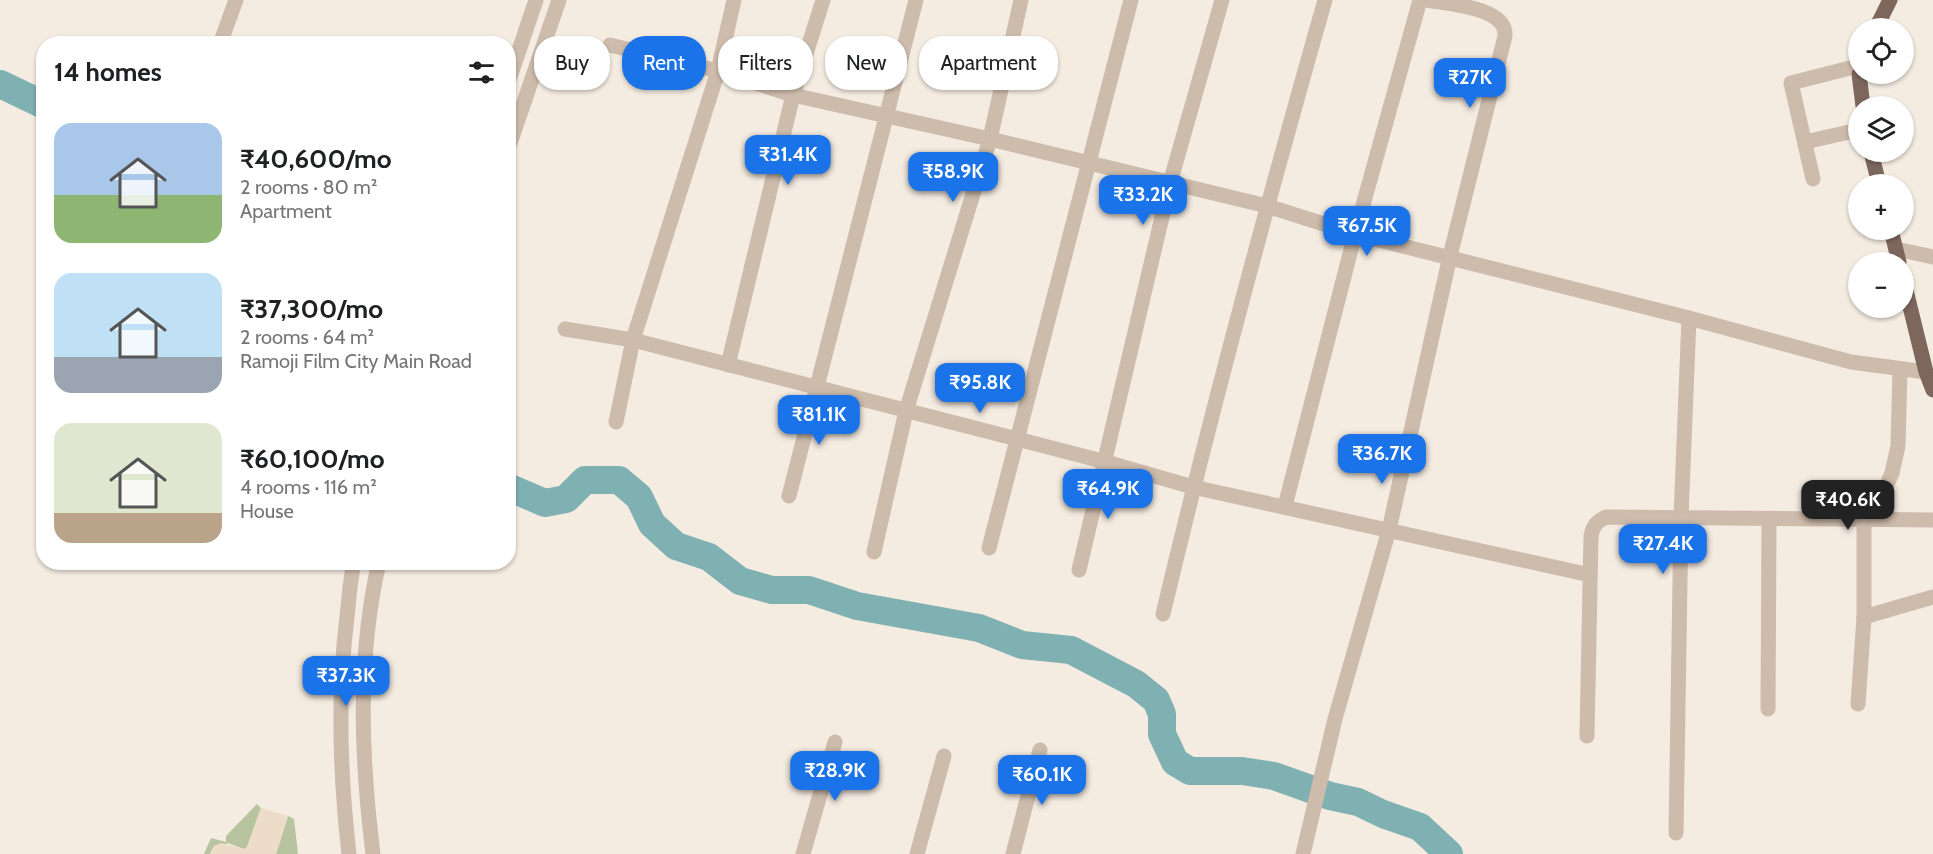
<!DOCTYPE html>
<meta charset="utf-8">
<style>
body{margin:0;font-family:Cabin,sans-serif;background:#f6f6f6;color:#202124;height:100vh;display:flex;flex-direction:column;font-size:22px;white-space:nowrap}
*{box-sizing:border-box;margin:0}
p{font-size:20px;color:#757577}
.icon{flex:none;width:33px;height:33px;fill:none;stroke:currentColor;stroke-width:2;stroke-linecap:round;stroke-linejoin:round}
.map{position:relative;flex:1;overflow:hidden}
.details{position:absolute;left:36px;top:36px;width:480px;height:534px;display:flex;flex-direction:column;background:#fff;border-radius:24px;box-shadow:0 2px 4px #0004}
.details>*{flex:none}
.top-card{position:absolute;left:534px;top:36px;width:570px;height:54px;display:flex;gap:12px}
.controls{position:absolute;left:1848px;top:18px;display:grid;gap:12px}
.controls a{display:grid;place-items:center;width:66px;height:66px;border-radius:50%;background:#fff;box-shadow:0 2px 4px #0004;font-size:30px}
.price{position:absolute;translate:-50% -51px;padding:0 14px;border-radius:12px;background:#1a73e8;color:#fff;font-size:20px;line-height:39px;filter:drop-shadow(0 2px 3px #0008)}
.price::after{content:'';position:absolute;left:50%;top:36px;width:18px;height:14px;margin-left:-9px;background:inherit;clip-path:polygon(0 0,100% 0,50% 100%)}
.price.selected{background:#222;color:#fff}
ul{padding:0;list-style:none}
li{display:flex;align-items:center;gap:18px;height:150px;padding:0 18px}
li span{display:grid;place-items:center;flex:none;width:168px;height:120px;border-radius:18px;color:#555}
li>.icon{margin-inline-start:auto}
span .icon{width:72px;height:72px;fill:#fffc;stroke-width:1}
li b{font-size:26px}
h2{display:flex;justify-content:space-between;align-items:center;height:72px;padding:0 18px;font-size:26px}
.pill{padding:0 21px;border-radius:24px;background:#fff;box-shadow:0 2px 4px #0004;font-size:21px;line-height:54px}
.pill.selected{background:#1a73e8;color:#fff}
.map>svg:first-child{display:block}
.green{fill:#b8c4a0}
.plaza{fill:#ecdcc8}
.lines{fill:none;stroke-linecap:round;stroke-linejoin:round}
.river{stroke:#7fb0b2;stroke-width:28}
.minor{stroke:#cdbbac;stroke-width:15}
.major{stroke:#7d675c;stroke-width:15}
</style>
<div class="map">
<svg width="1933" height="854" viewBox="0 0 1933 854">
<rect width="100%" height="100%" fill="#f4ebe1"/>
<g class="green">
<path d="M257 804 261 808 247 847 244 849 228 843 212 849 210 854H204L211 838 226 842V836Z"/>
<path d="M288 816 294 819 298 854H276Z"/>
</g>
<path class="plaza" d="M261 808 288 816 276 854H210L214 846 221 843 244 849 247 847Z"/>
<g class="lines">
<g class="river">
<path d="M0 84 44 105"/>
<path d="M508 487 545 503 566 499 585 480H619L639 497 652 524 676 546 709 557 740 581 772 590H809L857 606 979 628 1022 645 1071 650 1136 684 1156 700 1162 714V734L1175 762 1190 771H1242L1274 776 1330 796 1358 802 1383 814 1420 827 1449 854"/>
</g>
<g class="minor">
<path d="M220 44 236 0"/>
<path d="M610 45 718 71 793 95 990 139 1267 206 1355 234 1689 318 1851 362 1926 372"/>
<path d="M508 83 536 0"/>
<path d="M1805 142 1858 130"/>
<path d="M508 149 559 0"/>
<path d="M1813 179 1791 83 1858 66"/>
<path d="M1896 249 1933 257"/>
<path d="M565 329 633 340 1106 462 1193 487 1590 575"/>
<path d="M728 365 793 95 823 0"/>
<path d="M616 422 633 340 718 71 734 0"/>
<path d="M789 496 916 0"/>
<path d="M1285 506 1355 234 1420 0"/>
<path d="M989 548 1131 0"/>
<path d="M874 552 906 411 990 139 1021 0"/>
<path d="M1079 570 1170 183 1222 0"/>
<path d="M1163 614C1212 408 1267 204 1325 0"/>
<path d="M1864 617 1933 597"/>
<path d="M1858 704 1864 617V519L1881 498 1892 473 1898 446 1900 369"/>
<path d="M1768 709 1769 520"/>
<path d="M1587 736 1591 536C1593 526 1596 522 1606 517L1933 520"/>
<path d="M1676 833 1681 517 1689 318"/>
<path d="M349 854C340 775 337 696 347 617 349 599 350 580 354 562"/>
<path d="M373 854C361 757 357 659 379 562"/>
<path d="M803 854 835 742"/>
<path d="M917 854 944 756"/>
<path d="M1013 854 1040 750"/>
<path d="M1303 854 1335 719 1389 530 1450 256 1505 36C1507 7 1448 4 1426 0"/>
</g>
<g class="major">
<path d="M1876 28 1890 0"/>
<path d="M1859 74 1863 106"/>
<path d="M1871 152 1879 184"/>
<path d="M1891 230 1899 262"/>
<path d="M1904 282 1926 372 1933 390"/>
</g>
</g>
</svg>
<div class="controls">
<a><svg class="icon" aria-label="locate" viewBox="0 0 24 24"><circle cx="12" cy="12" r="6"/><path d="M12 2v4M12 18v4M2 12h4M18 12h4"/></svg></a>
<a><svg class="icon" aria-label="layers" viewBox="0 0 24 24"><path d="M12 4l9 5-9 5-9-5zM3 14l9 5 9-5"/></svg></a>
<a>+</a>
<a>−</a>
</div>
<b class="price" style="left:1470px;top:109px">₹27K</b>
<b class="price" style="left:788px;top:186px">₹31.4K</b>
<b class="price" style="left:953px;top:203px">₹58.9K</b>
<b class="price" style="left:1143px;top:226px">₹33.2K</b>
<b class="price" style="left:1367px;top:257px">₹67.5K</b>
<b class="price" style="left:980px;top:414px">₹95.8K</b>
<b class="price" style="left:819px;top:446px">₹81.1K</b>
<b class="price" style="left:1382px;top:485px">₹36.7K</b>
<b class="price" style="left:1108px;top:520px">₹64.9K</b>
<b class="price selected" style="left:1848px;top:531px">₹40.6K</b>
<b class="price" style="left:1663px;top:575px">₹27.4K</b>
<b class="price" style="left:346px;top:707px">₹37.3K</b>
<b class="price" style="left:835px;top:802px">₹28.9K</b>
<b class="price" style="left:1042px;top:806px">₹60.1K</b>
<div class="top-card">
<a class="pill">Buy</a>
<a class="pill selected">Rent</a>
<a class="pill">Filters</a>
<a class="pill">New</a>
<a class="pill">Apartment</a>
</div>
<section class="details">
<h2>14 homes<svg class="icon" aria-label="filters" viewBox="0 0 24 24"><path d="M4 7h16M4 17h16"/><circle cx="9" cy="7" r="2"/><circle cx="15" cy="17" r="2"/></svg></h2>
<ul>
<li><span style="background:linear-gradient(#a9c7e8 60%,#8fb573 0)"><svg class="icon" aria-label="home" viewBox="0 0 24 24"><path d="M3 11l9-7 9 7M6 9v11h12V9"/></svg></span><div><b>₹40,600/mo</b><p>2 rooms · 80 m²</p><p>Apartment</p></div></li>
<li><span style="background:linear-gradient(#bfe0f5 70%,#9aa5b1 0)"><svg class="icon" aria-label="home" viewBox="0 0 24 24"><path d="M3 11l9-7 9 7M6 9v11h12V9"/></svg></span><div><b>₹37,300/mo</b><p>2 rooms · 64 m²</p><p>Ramoji Film City Main Road</p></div></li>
<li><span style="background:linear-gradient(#dfe7d0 75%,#b9a48a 0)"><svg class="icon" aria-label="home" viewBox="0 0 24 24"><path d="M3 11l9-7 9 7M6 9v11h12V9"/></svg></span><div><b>₹60,100/mo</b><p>4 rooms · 116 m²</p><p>House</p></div></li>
</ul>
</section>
</div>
